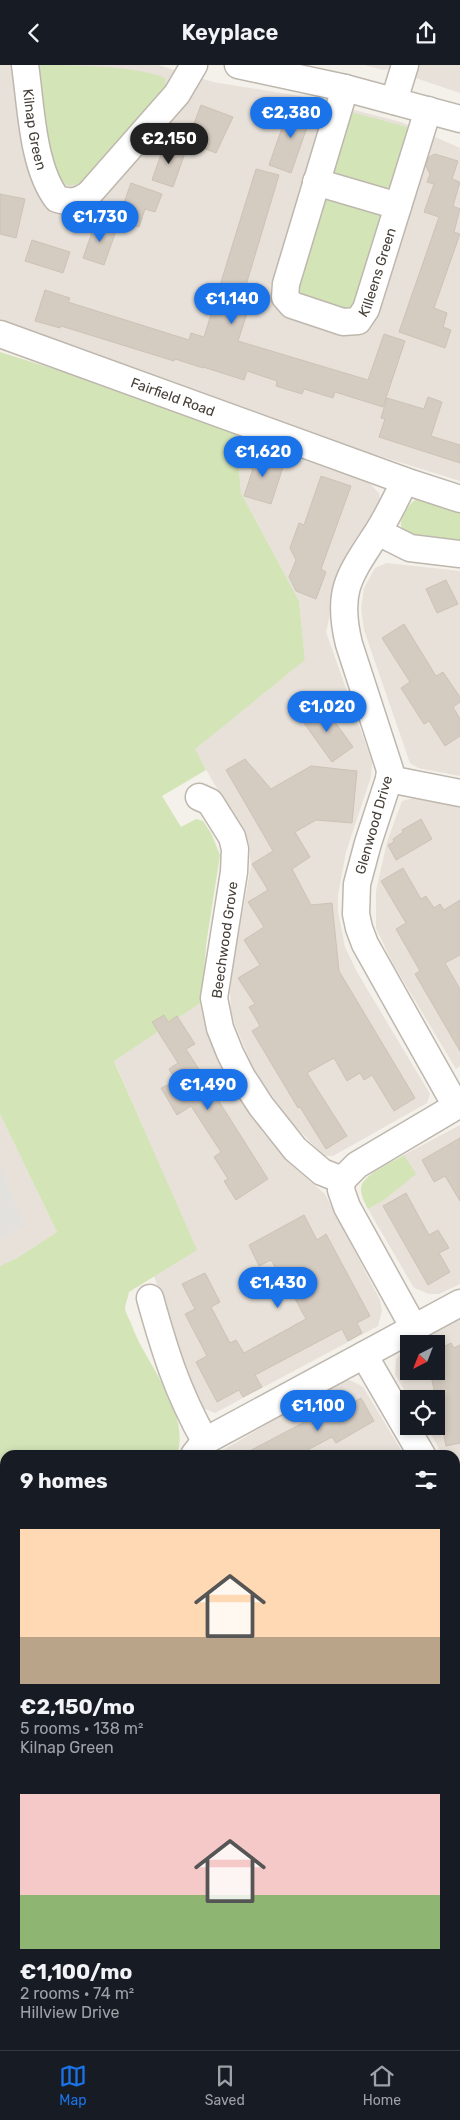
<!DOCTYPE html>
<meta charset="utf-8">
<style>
body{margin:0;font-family:Rubik,sans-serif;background:#242831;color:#f1f3f6;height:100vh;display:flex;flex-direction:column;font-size:19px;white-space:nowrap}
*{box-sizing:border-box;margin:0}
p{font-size:16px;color:#9ea1a6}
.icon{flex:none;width:28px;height:28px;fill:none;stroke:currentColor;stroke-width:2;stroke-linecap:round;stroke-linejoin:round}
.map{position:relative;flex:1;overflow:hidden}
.details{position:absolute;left:0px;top:1385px;width:460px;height:600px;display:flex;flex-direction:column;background:#171b24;border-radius:15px 15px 0 0;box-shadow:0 2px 8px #0003}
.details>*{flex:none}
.needle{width:32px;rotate:222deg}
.tools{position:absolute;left:400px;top:1270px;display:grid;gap:10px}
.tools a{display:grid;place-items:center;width:45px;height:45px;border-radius:0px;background:#171b24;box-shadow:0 2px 8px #0003;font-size:25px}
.price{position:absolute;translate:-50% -42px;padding:0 11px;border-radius:18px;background:#1a73e8;color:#fff;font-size:16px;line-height:32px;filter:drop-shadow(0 1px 2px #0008)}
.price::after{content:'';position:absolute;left:50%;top:30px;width:15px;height:11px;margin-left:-8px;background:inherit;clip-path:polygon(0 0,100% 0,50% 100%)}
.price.current{background:#222;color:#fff}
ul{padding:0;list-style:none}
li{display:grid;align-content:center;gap:10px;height:265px;padding:0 20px}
li span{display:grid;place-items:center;height:155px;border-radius:0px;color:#555}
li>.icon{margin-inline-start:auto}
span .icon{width:90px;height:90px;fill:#fffc;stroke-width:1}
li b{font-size:21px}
h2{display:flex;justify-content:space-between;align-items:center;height:60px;padding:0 20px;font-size:21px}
header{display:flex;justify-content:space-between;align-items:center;height:65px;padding:0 20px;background:#171b24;font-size:22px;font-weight:600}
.tab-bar{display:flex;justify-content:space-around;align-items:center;height:70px;border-top:1px solid #363941;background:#171b24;font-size:14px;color:#9ea1a6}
.tab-bar a{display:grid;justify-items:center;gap:2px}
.tab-bar .current{color:#1a73e8}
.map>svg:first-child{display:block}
.residential{fill:#e7e1d9}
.green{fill:#d3e4b7}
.parking{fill:#e3e1de}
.building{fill:#d4cbc1;stroke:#cec2b5}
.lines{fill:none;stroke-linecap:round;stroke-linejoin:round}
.minor-casing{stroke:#beb7ae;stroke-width:29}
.highway-casing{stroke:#cf9249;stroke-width:30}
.minor{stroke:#fff;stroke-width:26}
.highway{stroke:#f1be78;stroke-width:28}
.labels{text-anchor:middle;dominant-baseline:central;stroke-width:4;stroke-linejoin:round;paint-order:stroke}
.street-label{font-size:14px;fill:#474039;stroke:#fff}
</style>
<header><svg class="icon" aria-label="back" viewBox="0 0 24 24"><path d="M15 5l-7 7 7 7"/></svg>Keyplace<svg class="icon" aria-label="share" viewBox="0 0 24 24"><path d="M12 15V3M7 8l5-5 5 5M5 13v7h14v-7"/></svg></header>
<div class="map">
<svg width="460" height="1985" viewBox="0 0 460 1985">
<rect width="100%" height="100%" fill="#f4f0ea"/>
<g class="residential">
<path d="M0 0H158L213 17 300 31 401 57 460 83V416L312 370 0 262Z"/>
<path d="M364 0H460V28L389 4 383 5Z"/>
<path d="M236 368 358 412 370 419 379 428 380 439 357 473 340 506 326 567 372 697 371 712 346 787 338 830V846L345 882 357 907 430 1029 427 1038 333 1091H324L293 1059 265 1021 253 1003 231 950 230 925 235 888 251 801 249 778 194 684 305 595 299 536 241 428Z"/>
<path d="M387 498 460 506V711L418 703 410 698 364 565 361 543 364 523 375 503Z"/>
<path d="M413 733 460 742V1001L456 1004 392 897 376 863V826L387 777 402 736Z"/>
<path d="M202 937 228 1013 264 1069 294 1102 325 1129 380 1235 382 1246 378 1261 215 1348 203 1343 192 1323 154 1211 196 1185 114 995Z"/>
<path d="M0 1049 57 1167 17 1193 0 1201Z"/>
<path d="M460 1060V1219L439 1229H429L414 1223 368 1144 384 1135 415 1109 404 1090Z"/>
<path d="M460 1252V1444L455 1424V1390H443L426 1361H436V1334H409L395 1309 396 1294 409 1282V1306H436V1279H414Z"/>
<path d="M343 1314 352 1316 363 1322 404 1390H215Z"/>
<path d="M455 1567 460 1591V1942L455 1943Z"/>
<path d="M275 1980H328L312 1985H276Z"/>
</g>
<g class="green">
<path d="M31 0C69 0 134 0 165 13L166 22 163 34 104 101 98 97C88 109 83 122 66 120L50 100Z"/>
<path d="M355 48 407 62 411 73 394 122 386 125 336 111 331 99 345 52Z"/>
<path d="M328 130 380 145 383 155 360 236 350 244H336L308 235 299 226 295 214 319 136Z"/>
<path d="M0 287 73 310 236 368 241 428 299 536 305 595 195 684 206 705 162 731 181 762 196 754 203 756 211 768 220 790 206 880 202 937 114 996 197 1185 129 1227C128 1232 126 1237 125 1242 125 1248 130 1255 132 1261 146 1300 191 1346 177 1390H5V1703L0 1689V1201L17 1193 57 1167 0 1049Z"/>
<path d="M418 433 460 443V480C444 478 390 479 403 451 406 444 411 437 418 433Z"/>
<path d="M404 1090 416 1109 384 1135 368 1144C365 1138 361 1131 361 1124 361 1110 393 1097 404 1090Z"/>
<path d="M460 1942V1985H411L410 1980H455V1944Z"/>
<path d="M85 1980H129L131 1985H87Z"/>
<path d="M184 1980H275L276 1985H185Z"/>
<path d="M328 1980H376L377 1985H312Z"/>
</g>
<path class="parking" d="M0 1101 23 1159 0 1176Z"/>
<g class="building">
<path d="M201 40 233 52 216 88 187 77Z"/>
<path d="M290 40 312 48 291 108 269 100Z"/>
<path d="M165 78 186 85 173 122 152 115Z"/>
<path d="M435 89 458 96 452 114 460 117 453 141 460 144 454 167 460 169 434 243 447 248 443 262 451 265 445 283 399 267 439 152 424 147 434 119 427 117 430 109 426 101 429 92Z"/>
<path d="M256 104 279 110 244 227 253 230 238 276 368 315 384 269 405 276 383 342 335 327 333 333 304 324 302 329 276 321 277 316 247 306 244 315 203 302V303L175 294 174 296 61 261 60 263 35 256 45 225 70 233 68 237 189 275 191 268 204 272Z"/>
<path d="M131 118 162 129 155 147 145 144 139 162 118 155Z"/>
<path d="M0 129 25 134 16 173 0 169Z"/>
<path d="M96 156 117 163 104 200 83 193Z"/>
<path d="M32 175 70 187 63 208 25 196Z"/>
<path d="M428 332 442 337 431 371 460 380V398L379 372 385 354 381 353 387 333 424 344Z"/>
<path d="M250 388 284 399 271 439 244 431 253 404 245 401Z"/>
<path d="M321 411 351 421 321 504 326 507 316 534 296 526 289 512 296 495 290 483 299 458 304 460Z"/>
<path d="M446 515 458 539 437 548 426 524Z"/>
<path d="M404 559 436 611 443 607 460 632V637L453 642 460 654V671L445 681 429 656 424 659 401 623 410 617 382 573Z"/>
<path d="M322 639 353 682 332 697 301 654Z"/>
<path d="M245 694 271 724 311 701 357 706 352 758 316 755 295 767 310 792 292 804 311 840 332 838 339 906 415 1033 394 1046 372 1010 364 1015 360 1008 347 1016 334 993 307 1008 347 1071 326 1084 300 1042 298 1043 252 966 260 961 249 942 255 939 238 913 260 900 244 875 264 862 248 837 268 825 252 799 273 786 226 705Z"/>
<path d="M421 754 432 774 396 795 388 780 394 777 393 774 403 767 402 765Z"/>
<path d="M403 803 421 834 426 831 434 843 440 839 444 845 460 835V890L445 898 460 924V986L415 909 420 906 396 864 406 858 381 816Z"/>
<path d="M164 950 168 957 177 951 195 979 186 984 268 1114 236 1135 224 1116 228 1114 214 1092 221 1087 191 1041 177 1050 161 1023 176 1016 169 1004 178 998 152 957Z"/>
<path d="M460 1073V1136L445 1111 434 1117 422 1095Z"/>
<path d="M406 1128 429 1170 438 1165 449 1183 439 1188 450 1207 428 1220 383 1141Z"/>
<path d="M304 1150 317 1175 326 1169 370 1251 357 1258 362 1268 348 1276 342 1264 255 1310 262 1322 243 1332 239 1325 217 1337 196 1297 207 1291 185 1249 195 1244 182 1219 205 1208 220 1237 211 1242 230 1278 236 1275 244 1288 306 1254 286 1217 284 1218 271 1195 259 1201 249 1180Z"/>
<path d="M451 1278 454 1283 460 1280V1378L446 1381 430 1306H436V1286Z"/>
<path d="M361 1333 374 1356 336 1378 332 1372 298 1390H242L314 1352 317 1358Z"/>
</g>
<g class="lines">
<g class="minor-casing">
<g id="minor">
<path id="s1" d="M25 0C31 40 32 101 57 134 70 138 78 137 89 129L177 29 194 0"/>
<path d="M238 0 345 23 460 54"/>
<path id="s2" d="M345 23 286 219 285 232 292 240 343 257 358 256 366 244 428 45"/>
<path d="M394 36 405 0"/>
<path d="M316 117 398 141"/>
<path id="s3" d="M0 269 405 416 460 434"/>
<path d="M405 416C396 433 388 451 377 468 349 511 336 526 349 579L390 705 389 714 368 778 357 819 356 849 359 863 365 879 456 1041"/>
<path d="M378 467 410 483 460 489"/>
<path d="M389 714 460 728"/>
<path d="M199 732 210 737 232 772 235 784 234 807 214 933 220 963 230 988 242 1012 261 1041 295 1084 322 1107 342 1115"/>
<path d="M342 1115 341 1125 347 1142 414 1263"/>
<path d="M342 1115 357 1100 460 1039"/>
<path d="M150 1233C165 1287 177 1326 205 1376"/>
<path d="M364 1290 422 1390"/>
<path d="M194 1390 205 1376 460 1238"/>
<path d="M455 1499 460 1520"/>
<path d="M0 1953 5 1952"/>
<path d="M148 1980 150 1985"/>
<path d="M392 1980 394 1985"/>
</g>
</g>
<g class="highway-casing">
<g id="highway">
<path d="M0 1782 5 1799"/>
<path d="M0 1892 5 1910"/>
<path d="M29 1980 31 1985"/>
<path d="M60 1980 61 1985"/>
</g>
</g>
<use href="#minor" class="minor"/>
<use href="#highway" class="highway"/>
</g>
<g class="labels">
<g class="street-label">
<text stroke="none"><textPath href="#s1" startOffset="65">Kilnap Green</textPath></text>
<text stroke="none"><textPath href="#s2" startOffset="350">Killeens Green</textPath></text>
<text stroke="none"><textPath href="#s3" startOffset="184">Fairfield Road</textPath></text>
<text transform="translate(374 760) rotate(-74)">Glenwood Drive</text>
<text transform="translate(225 875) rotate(-82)">Beechwood Grove</text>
</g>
</g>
</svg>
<div class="tools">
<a><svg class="needle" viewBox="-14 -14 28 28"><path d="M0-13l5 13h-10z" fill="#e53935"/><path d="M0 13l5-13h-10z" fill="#9ea1a6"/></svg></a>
<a><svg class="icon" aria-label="locate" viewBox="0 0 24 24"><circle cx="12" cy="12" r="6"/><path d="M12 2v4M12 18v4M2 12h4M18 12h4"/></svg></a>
</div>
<b class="price" style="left:291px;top:74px">€2,380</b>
<b class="price current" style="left:169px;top:100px">€2,150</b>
<b class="price" style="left:100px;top:178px">€1,730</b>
<b class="price" style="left:232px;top:260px">€1,140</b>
<b class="price" style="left:263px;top:413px">€1,620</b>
<b class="price" style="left:327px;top:668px">€1,020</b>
<b class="price" style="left:208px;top:1046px">€1,490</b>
<b class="price" style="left:278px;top:1244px">€1,430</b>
<b class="price" style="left:318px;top:1367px">€1,100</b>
<section class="details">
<h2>9 homes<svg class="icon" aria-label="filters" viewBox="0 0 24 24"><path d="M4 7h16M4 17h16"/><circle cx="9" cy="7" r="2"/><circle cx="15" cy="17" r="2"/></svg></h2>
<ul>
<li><span style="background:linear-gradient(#ffd9b3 70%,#b9a48a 0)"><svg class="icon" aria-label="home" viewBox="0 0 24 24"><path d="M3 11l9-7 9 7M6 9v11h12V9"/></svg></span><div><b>€2,150/mo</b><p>5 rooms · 138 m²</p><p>Kilnap Green</p></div></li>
<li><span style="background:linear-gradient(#f6c9c9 65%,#8fb573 0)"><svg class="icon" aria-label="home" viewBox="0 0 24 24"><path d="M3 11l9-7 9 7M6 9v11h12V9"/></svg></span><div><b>€1,100/mo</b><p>2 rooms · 74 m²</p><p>Hillview Drive</p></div></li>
</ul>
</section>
</div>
<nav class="tab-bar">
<a class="current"><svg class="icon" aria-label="map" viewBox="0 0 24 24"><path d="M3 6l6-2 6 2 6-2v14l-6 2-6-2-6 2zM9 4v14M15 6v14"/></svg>Map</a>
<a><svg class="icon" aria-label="saved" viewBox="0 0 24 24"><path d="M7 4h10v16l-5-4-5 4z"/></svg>Saved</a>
<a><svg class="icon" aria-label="home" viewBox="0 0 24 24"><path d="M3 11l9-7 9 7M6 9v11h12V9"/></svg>Home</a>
</nav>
